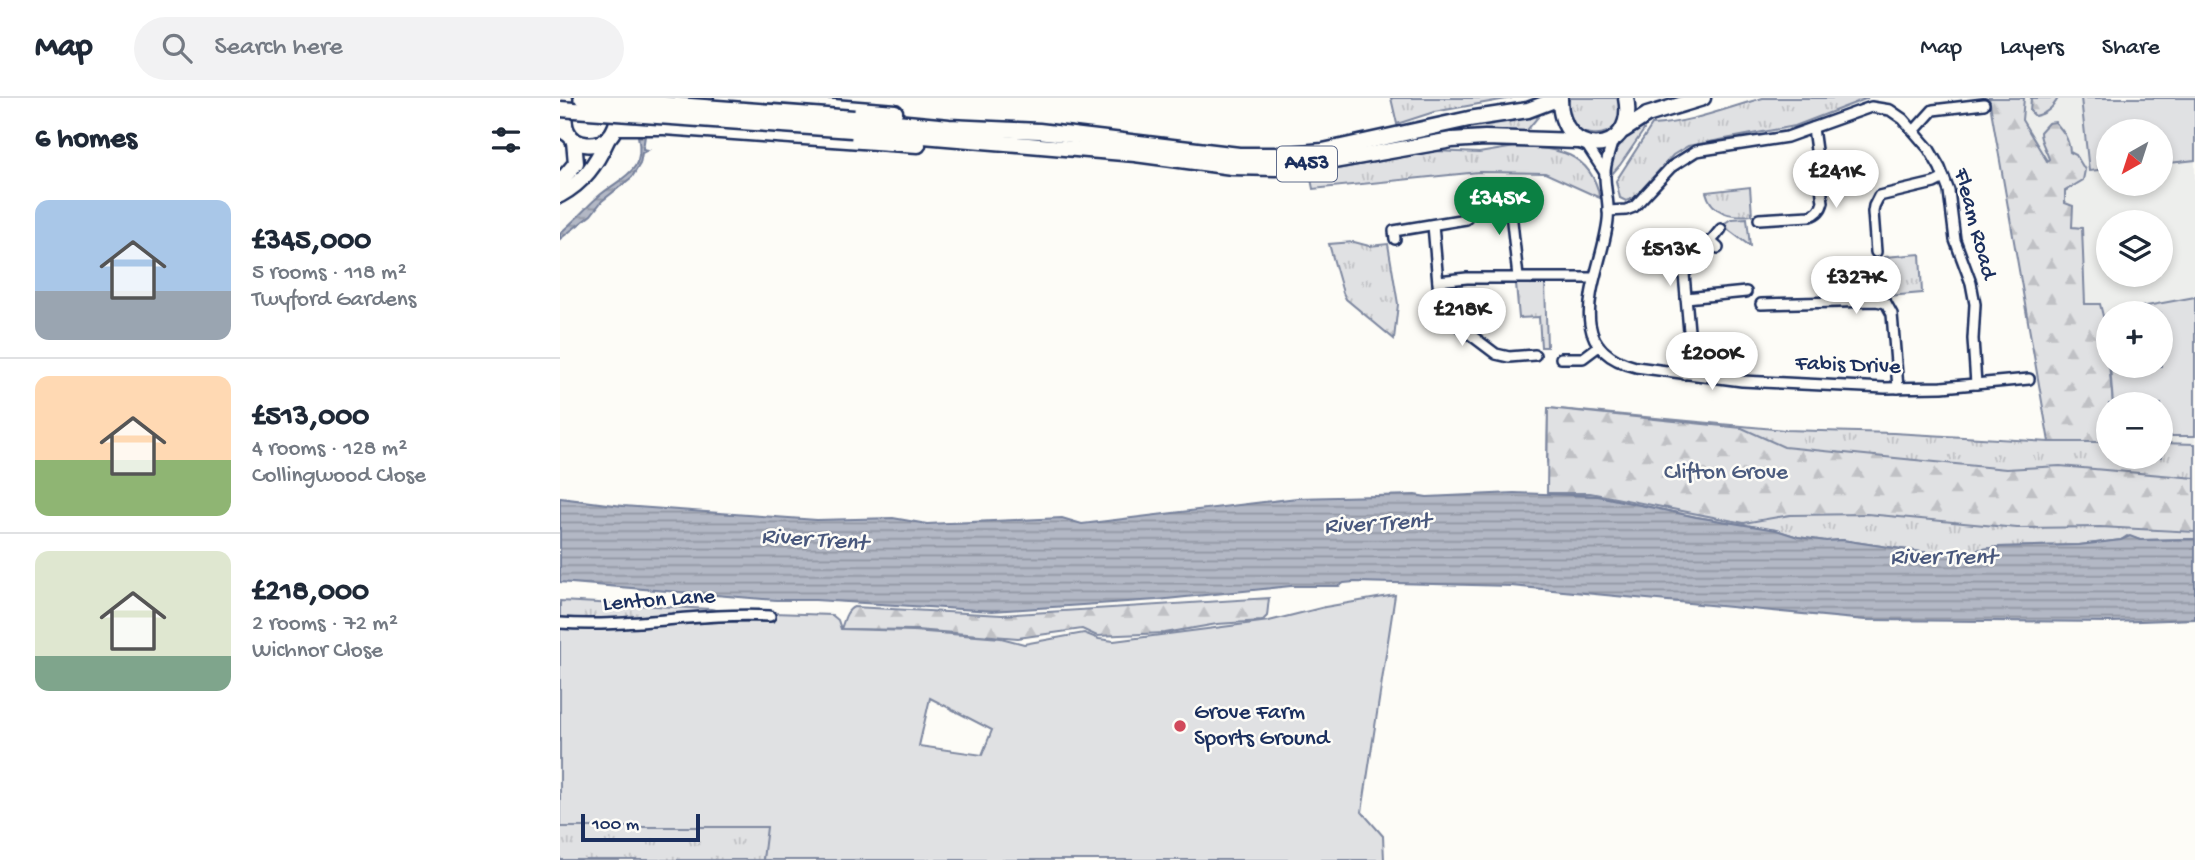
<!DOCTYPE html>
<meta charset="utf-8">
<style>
body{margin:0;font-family:"Gochi Hand",sans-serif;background:#f2f2f3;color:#1f2937;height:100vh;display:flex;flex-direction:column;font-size:26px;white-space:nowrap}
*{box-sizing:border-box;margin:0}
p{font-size:23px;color:#747a83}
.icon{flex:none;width:38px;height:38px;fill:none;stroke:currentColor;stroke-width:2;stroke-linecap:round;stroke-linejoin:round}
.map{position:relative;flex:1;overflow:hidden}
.details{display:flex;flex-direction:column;background:#fff;width:560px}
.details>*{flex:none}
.needle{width:46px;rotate:219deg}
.fabs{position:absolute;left:1536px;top:21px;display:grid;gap:14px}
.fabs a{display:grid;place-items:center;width:77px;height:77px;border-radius:50%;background:#fff;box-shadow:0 4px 10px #0003;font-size:35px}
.scale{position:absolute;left:21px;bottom:18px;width:119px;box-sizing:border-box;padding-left:7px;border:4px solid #1b2f5e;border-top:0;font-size:19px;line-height:24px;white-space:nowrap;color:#1b2f5e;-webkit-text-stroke:5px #fdfcf7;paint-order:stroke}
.price{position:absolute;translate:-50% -60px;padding:0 16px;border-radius:24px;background:#fff;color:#222;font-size:23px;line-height:46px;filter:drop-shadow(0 2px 4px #0008)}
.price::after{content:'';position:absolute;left:50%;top:42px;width:21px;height:16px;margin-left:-10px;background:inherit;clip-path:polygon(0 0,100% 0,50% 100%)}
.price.current{background:#0b8043;color:#fff}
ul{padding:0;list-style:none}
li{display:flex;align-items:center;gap:21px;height:175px;padding:0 35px}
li+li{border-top:2px solid #e0e1e3}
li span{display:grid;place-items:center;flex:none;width:196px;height:140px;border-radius:14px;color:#555}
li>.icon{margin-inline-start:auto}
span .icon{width:84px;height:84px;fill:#fffc;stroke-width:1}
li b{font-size:30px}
h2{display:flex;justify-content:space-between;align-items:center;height:84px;padding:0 35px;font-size:30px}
header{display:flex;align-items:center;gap:42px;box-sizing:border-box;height:98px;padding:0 35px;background:#fff;border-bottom:2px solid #e0e1e3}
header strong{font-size:33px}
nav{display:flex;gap:38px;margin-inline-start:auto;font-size:24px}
.search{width:490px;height:63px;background:#f2f2f3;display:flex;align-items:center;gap:18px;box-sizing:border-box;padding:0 24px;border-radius:38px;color:#747a83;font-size:26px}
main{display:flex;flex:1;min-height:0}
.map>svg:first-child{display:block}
.built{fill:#edeeec;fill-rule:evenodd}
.grass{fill:url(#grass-tufts);stroke:#7e88a0;stroke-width:2}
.forest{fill:url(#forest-firs);stroke:#7e88a0;stroke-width:2}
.pitch{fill:#e0e1e3;stroke:#7e88a0;stroke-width:2;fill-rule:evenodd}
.water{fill:url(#water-rules);stroke:#76819c;stroke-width:2}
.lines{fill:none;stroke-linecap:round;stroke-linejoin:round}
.minor-casing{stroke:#1b2f5e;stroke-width:14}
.primary-casing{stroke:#1b2f5e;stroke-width:19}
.trunk-casing{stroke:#1b2f5e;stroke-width:19}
.minor{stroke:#fdfcf7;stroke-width:9}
.primary{stroke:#fdfcf7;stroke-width:14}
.trunk{stroke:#fdfcf7;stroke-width:14}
.trunk-bridge-casing{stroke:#1b2f5e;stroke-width:19;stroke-linecap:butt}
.trunk-bridge{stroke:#fdfcf7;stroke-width:14}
.poi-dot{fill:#d1495b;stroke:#fdfcf7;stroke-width:2.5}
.labels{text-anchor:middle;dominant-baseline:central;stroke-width:5;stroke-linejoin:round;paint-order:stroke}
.shield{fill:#fdfcf7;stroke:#5f6c8c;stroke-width:2}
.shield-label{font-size:21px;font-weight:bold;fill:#1b2f5e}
.street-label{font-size:23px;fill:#1b2f5e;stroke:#fdfcf7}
.park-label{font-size:23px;fill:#4c5c7f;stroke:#fdfcf7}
.poi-label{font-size:23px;fill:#1b2f5e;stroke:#fdfcf7;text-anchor:start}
.water-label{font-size:24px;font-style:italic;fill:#49587d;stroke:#fdfcf7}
</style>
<header>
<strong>Map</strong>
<div class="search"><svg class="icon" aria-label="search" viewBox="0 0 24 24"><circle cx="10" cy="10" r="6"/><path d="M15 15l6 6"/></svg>Search here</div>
<nav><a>Map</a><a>Layers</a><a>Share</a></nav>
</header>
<main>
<section class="details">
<h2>6 homes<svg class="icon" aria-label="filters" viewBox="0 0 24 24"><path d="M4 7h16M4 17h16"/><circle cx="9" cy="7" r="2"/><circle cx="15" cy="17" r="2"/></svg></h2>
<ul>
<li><span style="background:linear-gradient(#a9c7e8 65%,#9aa5b1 0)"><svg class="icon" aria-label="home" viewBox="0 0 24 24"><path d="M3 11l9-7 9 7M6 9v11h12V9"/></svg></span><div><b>£345,000</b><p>5 rooms · 118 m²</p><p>Twyford Gardens</p></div></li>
<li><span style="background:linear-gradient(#ffd9b3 60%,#8fb573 0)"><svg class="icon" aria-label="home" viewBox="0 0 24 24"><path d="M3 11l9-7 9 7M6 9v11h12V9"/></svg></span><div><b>£513,000</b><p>4 rooms · 128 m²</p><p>Collingwood Close</p></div></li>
<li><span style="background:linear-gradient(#dfe7d0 75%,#7fa58c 0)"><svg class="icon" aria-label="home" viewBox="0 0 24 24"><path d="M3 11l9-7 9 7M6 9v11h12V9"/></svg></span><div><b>£218,000</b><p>2 rooms · 72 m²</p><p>Wichnor Close</p></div></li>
</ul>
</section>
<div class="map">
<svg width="1635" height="762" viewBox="0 0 1635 762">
<defs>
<pattern id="grass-tufts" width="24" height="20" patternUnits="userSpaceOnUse" patternTransform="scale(1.75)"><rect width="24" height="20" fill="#e0e1e3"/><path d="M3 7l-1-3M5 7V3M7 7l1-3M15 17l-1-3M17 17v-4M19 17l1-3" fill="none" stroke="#c0c1c5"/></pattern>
<pattern id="forest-firs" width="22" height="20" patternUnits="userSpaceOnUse" patternTransform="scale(1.75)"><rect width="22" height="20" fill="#e0e1e3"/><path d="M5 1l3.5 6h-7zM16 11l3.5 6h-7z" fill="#c0c1c5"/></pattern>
<pattern id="water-rules" width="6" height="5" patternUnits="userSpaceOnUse" patternTransform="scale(1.75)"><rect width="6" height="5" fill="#b3b8c5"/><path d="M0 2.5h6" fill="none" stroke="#9196a3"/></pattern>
</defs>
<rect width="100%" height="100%" fill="#fdfcf7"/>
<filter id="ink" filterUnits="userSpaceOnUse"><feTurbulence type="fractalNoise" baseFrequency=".0143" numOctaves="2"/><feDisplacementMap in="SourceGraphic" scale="14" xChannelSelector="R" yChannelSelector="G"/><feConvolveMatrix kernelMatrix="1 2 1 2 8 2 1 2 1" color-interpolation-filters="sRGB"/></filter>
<g filter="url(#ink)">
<path class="built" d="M1429 0H1635V346L1601 345V306H1549V344H1489ZM1549 33H1601V86H1549ZM1549 124H1601V177H1549ZM1549 215H1601V268H1549Z"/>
<g class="grass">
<path d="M831 0H952L874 14 837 26Z"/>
<path d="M1010 0H1059C1073 55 989 41 1010 0Z"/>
<path d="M1203 0H1308L1235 28 1128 48 1113 57 1074 100 1066 103 1060 100 1056 83 1092 27C1130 25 1166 10 1203 0Z"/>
<path d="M982 14 968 31 967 35 811 53 673 61 881 33Z"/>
<path d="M1082 27 1084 32 1060 67 1052 76C1048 55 1066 38 1082 27Z"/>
<path d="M955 49C996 49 1031 54 1040 100L985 75 919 74 753 91 750 76 876 53 919 55Z"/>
<path d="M1190 89 1192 117C1173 119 1152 117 1146 94Z"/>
<path d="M1187 120 1190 148 1162 127 1171 121Z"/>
<path d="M794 144 809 148 828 146 838 206 834 241 786 201 783 195 769 146Z"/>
<path d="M1360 156 1362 195 1329 198 1325 159Z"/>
<path d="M985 185 987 249H981L979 219 959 220 956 186Z"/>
<path d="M988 310 1225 332 1333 335 1489 344H1549V359H1601V345L1635 346V441L1580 442 1567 438 1561 442 1519 447 1438 449 1394 455 1361 454 1282 442 1266 443 1238 439 1216 432 1136 419 1037 398 998 395 987 364Z"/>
<path d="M0 503 151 511 173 515 24 523 0 522Z"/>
<path d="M27 728 208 729 203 762H0V729Z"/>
</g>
<g class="forest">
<path d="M1429 0H1464L1462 22 1487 63 1489 61C1486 51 1480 44 1480 34L1488 25 1495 24C1504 34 1509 41 1510 54L1516 57 1525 72 1523 82 1505 93V105L1513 108 1512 129 1522 130 1525 206H1540L1545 226 1553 306H1549V344H1489Z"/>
<path d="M1471 0H1498C1493 10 1486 16 1475 18L1470 13Z"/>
<path d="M988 310 1182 330 1224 349 1446 371 1500 368 1635 380V434L1540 429 1457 430 1307 416 1230 417 1184 425 1030 395H987Z"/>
<path d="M709 500 707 518 702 523 657 526 605 535 537 538 522 531 458 540 356 532 281 531C284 523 286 512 294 509L442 517Z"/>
</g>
<g class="pitch">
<path d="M1521 0H1635V62L1601 66V33H1549V71L1529 73Z"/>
<path d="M1635 199V338H1601V306H1553L1550 268H1601V215H1549Z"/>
<path d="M835 497 802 714 823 738 824 762H203L207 729H0V529L36 532 159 524H213L214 515 272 517 278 522 281 531 353 533 441 540 464 546 524 535 539 541 554 543 709 523 765 509ZM370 600 432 632 422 657 359 648Z"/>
</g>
<g class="water">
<path d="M78 38H85L83 51 88 52 82 55 80 66 72 79 42 103 31 117 0 141V135C15 123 26 109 40 97 63 78 86 74 78 38Z"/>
<path d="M954 395 1038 398 1136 419 1216 432 1238 439 1266 443 1282 442 1361 454 1394 455 1438 449 1519 447 1561 442 1570 438 1580 442 1635 441V521L1553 524 1305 522 951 488 795 484 784 485 779 488H731L597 502 432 513 255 502H216L0 484V400L63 408 257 422 333 420 367 426 502 420 522 426 737 400 855 397 867 399Z"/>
</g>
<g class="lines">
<g class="minor-casing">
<g id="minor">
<path d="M1354 33 1373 12 1424 6"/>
<path d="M1053 42C1050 52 1046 63 1045 73 1044 89 1050 106 1048 122 1043 173 995 249 1076 269L1182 283 1325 290 1382 289 1469 281"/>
<path d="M1026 46 1045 75"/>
<path d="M949 96 958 179"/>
<path d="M1048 113 1066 112 1074 109 1111 69 1136 53 1227 39 1311 9 1330 12 1343 21 1369 51 1380 70 1389 93 1395 142 1411 185 1415 206 1413 241 1416 286"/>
<path d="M1199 121 1250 118C1257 116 1261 112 1263 104L1253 30"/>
<path d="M873 127 880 208 883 216 936 256 949 259 975 257"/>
<path d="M835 141 834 133 906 121"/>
<path d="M1150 143 1158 150"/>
<path d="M1316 154 1313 114 1314 108 1319 98 1374 85 1384 80"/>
<path d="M878 183 907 180H1033"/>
<path d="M1126 200 1186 194"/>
<path d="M1201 206 1316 203 1326 205 1332 216 1338 290"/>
<path d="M1001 260H1023L1039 248"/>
<path d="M1124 276 1129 233 1124 176 1161 131"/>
<path d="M0 525C70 530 140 514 210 518"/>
</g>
</g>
<g class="primary-casing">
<g id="primary">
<path d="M5 0C5 11 2 23 7 33 14 49 38 51 50 38 55 33 57 25 59 18"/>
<path d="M0 84 16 65 14 43"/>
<path d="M0 97C24 84 36 66 47 42"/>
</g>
</g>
<g class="trunk-casing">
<g id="trunk">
<path d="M162 0 335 14"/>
<path d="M1000 0C999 65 1078 59 1066 0"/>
<path d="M294 20 389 29 479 33 679 57H717L763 53 909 21 968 12 1000 0"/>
<path d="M56 29H104L358 47"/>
<path d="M0 31 8 36"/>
<path d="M292 32 575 56 672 69 716 70 768 64 892 42 925 40 1018 43"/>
<path d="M1064 32 1087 17 1143 0"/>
</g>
</g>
<use href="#minor" class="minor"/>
<use href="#primary" class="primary"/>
<use href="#trunk" class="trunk"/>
<g class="trunk-bridge-casing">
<g id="trunk-bridge">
<path d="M22 0 294 20"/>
<path d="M0 11 292 32"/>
</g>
</g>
<use href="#trunk-bridge" class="trunk-bridge"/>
</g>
</g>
<circle class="poi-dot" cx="620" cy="628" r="7"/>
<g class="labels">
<rect class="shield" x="717" y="48.5" width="60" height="35" rx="5"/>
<g class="shield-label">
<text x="747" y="66">A453</text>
</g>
<g class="street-label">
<text transform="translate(1414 126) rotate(75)">Fleam Road</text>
<text transform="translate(1288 268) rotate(2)">Fabis Drive</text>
<text transform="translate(99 503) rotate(-4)">Lenton Lane</text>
</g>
<g class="park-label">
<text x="1166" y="375">Clifton Grove</text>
</g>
<g class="poi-label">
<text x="634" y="615">Grove Farm<tspan x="634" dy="26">Sports Ground</tspan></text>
</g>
<g class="water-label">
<text transform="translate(817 427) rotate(-3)">River Trent</text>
<text transform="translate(254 443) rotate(4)">River Trent</text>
<text x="1383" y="460">River Trent</text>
</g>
</g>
</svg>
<div class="fabs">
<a><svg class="needle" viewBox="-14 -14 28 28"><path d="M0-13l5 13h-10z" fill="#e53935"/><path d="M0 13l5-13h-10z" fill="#747a83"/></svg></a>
<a><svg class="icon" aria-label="layers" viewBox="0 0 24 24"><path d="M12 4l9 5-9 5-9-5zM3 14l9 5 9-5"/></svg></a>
<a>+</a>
<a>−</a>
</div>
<div class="scale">100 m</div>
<b class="price" style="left:1276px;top:112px">£241K</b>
<b class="price current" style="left:939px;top:139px">£345K</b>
<b class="price" style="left:1110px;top:190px">£513K</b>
<b class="price" style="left:1296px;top:218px">£327K</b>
<b class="price" style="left:902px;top:250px">£218K</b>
<b class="price" style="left:1152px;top:294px">£200K</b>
</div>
</main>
